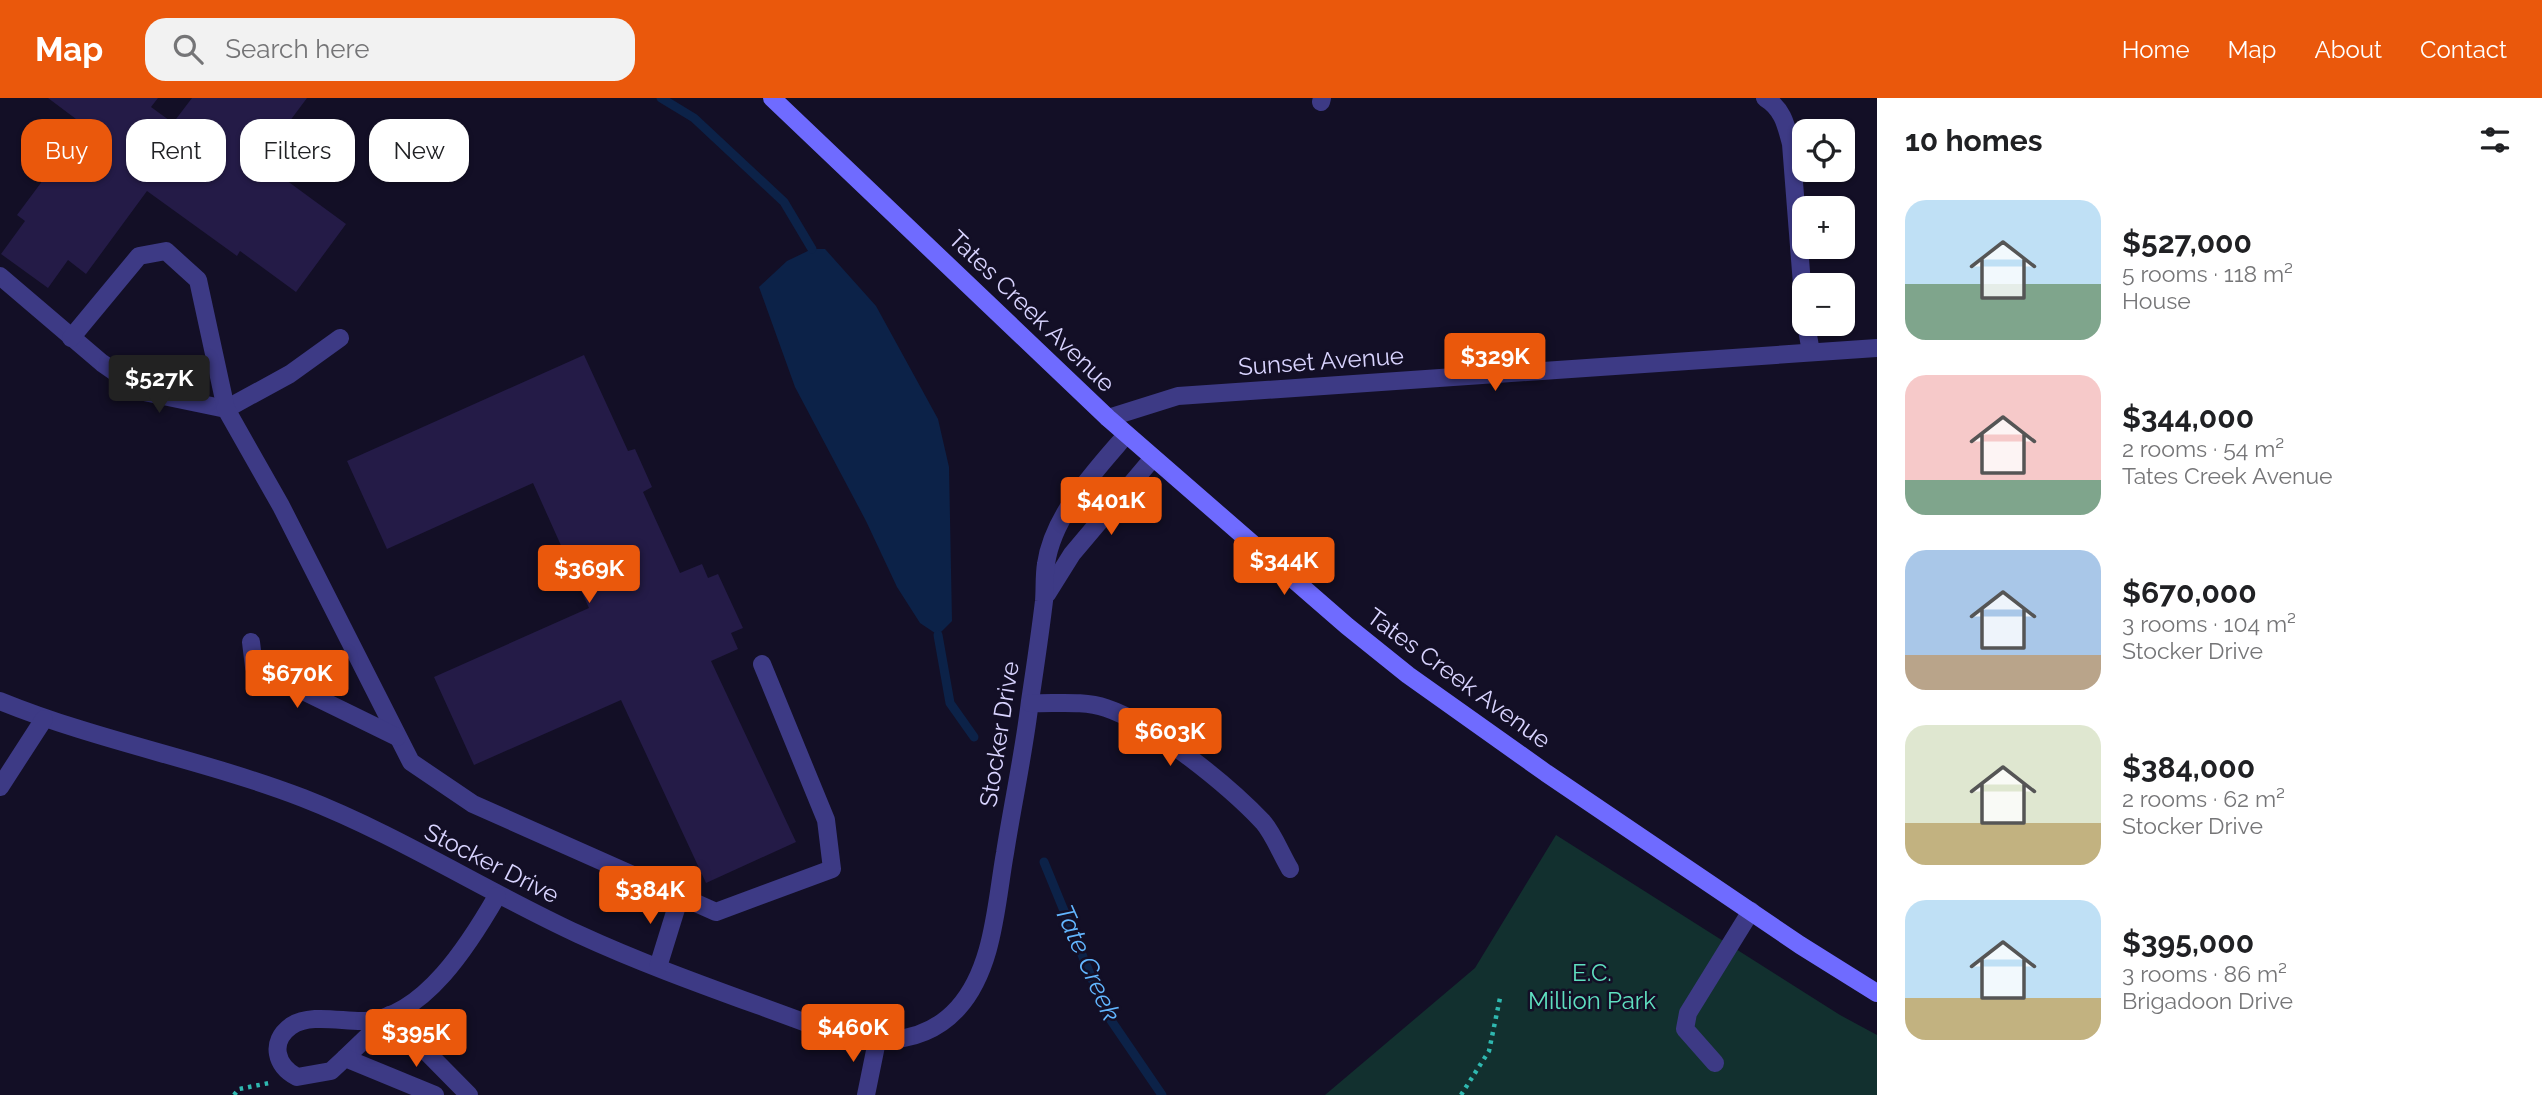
<!DOCTYPE html>
<meta charset="utf-8">
<style>
body{margin:0;font-family:Raleway,sans-serif;background:#f2f2f2;color:#202124;height:100vh;display:flex;flex-direction:column;font-size:26px;white-space:nowrap}
*{box-sizing:border-box;margin:0}
p{font-size:23px;color:#757577}
.icon{flex:none;width:38px;height:38px;fill:none;stroke:currentColor;stroke-width:2;stroke-linecap:round;stroke-linejoin:round}
.map{position:relative;flex:1;overflow:hidden}
.panel{display:flex;flex-direction:column;background:#fff;width:665px}
.panel>*{flex:none}
.hud{position:absolute;left:21px;top:21px;width:665px;height:63px;display:flex;gap:14px}
.fabs{position:absolute;left:1792px;top:21px;display:grid;gap:14px}
.fabs a{display:grid;place-items:center;width:63px;height:63px;border-radius:14px;background:#fff;box-shadow:0 2px 5px #0004;font-size:35px}
.price{position:absolute;translate:-50% -60px;padding:0 16px;border-radius:7px;background:#ea580c;color:#fff;font-size:23px;line-height:46px;filter:drop-shadow(0 2px 4px #0008)}
.price::after{content:'';position:absolute;left:50%;top:42px;width:21px;height:16px;margin-left:-10px;background:inherit;clip-path:polygon(0 0,100% 0,50% 100%)}
.price.current{background:#222;color:#fff}
ul{padding:0;list-style:none}
li{display:flex;align-items:center;gap:21px;height:175px;padding:0 28px}
li span{display:grid;place-items:center;flex:none;width:196px;height:140px;border-radius:21px;color:#555}
li>.icon{margin-inline-start:auto}
span .icon{width:84px;height:84px;fill:#fffc;stroke-width:1}
li b{font-size:30px}
h2{display:flex;justify-content:space-between;align-items:center;height:84px;padding:0 28px;font-size:30px}
.pill{padding:0 24px;border-radius:21px;background:#fff;box-shadow:0 2px 5px #0004;font-size:24px;line-height:63px}
.pill.current{background:#ea580c;color:#fff}
header{display:flex;align-items:center;gap:42px;box-sizing:border-box;height:98px;padding:0 35px;background:#ea580c;color:#fff}
header strong{font-size:33px}
nav{display:flex;gap:38px;margin-inline-start:auto;font-size:24px}
.search{width:490px;height:63px;background:#f2f2f2;display:flex;align-items:center;gap:18px;box-sizing:border-box;padding:0 24px;border-radius:21px;color:#757577;font-size:26px}
main{display:flex;flex:1;min-height:0}
.map>svg:first-child{display:block}
.green{fill:#12302f}
.water{fill:#0c2248}
.lines{fill:none;stroke-linecap:round;stroke-linejoin:round}
.stream{stroke:#0c2248;stroke-width:9}
.building{fill:#241b47}
.path{stroke:#2fb8b0;stroke-width:4.5;stroke-dasharray:3.5 5;stroke-linecap:butt}
.lane{stroke:#3d3a85;stroke-width:18}
.street{stroke:#3d3a85;stroke-width:18}
.secondary{stroke:#6f6bff;stroke-width:18}
.labels{text-anchor:middle;dominant-baseline:central;stroke-width:5;stroke-linejoin:round;paint-order:stroke}
.street-label{font-size:24px;fill:#d9d4ff;stroke:#130f26}
.park-label{font-size:24px;fill:#5fe0c0;stroke:#130f26}
.water-label{font-size:26px;font-style:italic;fill:#62b6ff;stroke:#130f26}
</style>
<header>
<strong>Map</strong>
<div class="search"><svg class="icon" aria-label="search" viewBox="0 0 24 24"><circle cx="10" cy="10" r="6"/><path d="M15 15l6 6"/></svg>Search here</div>
<nav><a>Home</a><a>Map</a><a>About</a><a>Contact</a></nav>
</header>
<main>
<div class="map">
<svg width="1877" height="997" viewBox="0 0 1877 997">
<rect width="100%" height="100%" fill="#130f26"/>
<path class="green" d="M1556 737 1840 917 1877 937V997H1325L1475 870Z"/>
<path class="water" d="M812 151H825L876 208 938 321 949 369 952 523 938 537 920 525 897 489 866 423 795 289 759 189 787 163Z"/>
<g class="lines">
<g class="stream">
<path d="M661 0 694 20 784 104 812 151"/>
<path d="M938 537 950 605 974 639"/>
<path d="M1044 764 1106 915 1162 997"/>
</g>
</g>
<g class="building">
<path d="M48 0H158L151 9 173 25 192 0H307L260 63 346 126 296 194 240 153 237 158 147 93 86 176 68 162 48 190 1 156 25 123 17 117 84 27Z"/>
<path d="M584 257 628 353 635 351 652 389 643 394 680 475 702 466 708 480 718 476 743 530 731 535 738 551 711 563 796 744 706 785 621 602 474 667 434 579 589 510 533 385 387 451 347 363Z"/>
</g>
<g class="lines">
<g class="path">
<path d="M234 997 239 991 269 985"/>
<path d="M1461 997 1489 953 1500 900"/>
</g>
<path class="lane" d="M1715 965 1685 931 1688 915 1751 813"/>
<g class="street">
<path d="M1765 0C1783 11 1786 27 1791 46L1804 212"/>
<path d="M1321 4 1322 0"/>
<path d="M0 178 102 265 144 294 226 311 290 276 340 240"/>
<path d="M1806 226 1811 254"/>
<path d="M71 240 139 158 166 153 198 182 226 311 281 408 411 664 473 706 716 814 832 771 826 722 762 566"/>
<path d="M1108 320 1178 298 1877 250"/>
<path d="M1047 496 1072 456 1153 360"/>
<path d="M251 544 254 569 397 639"/>
<path d="M0 603C98 643 204 662 303 700 398 737 485 793 578 836 658 873 743 901 825 932 871 946 922 950 958 910 994 870 996 805 1005 755 1013 704 1024 654 1030 603 1035 570 1040 536 1044 503 1045 491 1044 478 1046 466 1053 417 1095 373 1126 337"/>
<path d="M1030 605C1054 606 1083 602 1106 610 1152 625 1229 688 1263 724 1274 737 1281 756 1290 771"/>
<path d="M0 689 44 621"/>
<path d="M658 869 680 798"/>
<path d="M345 960 390 917 469 997"/>
<path d="M435 997 345 960 331 973 297 979C276 968 269 944 291 928 310 915 343 924 365 923 424 920 471 843 497 798"/>
<path d="M866 997 877 943"/>
</g>
<path class="secondary" d="M772 0 1108 320 1347 528 1408 577 1546 675 1800 847 1877 895"/>
</g>
<g class="labels">
<g class="street-label">
<text transform="translate(1032 213) rotate(44)">Tates Creek Avenue</text>
<text transform="translate(1321 263) rotate(-4)">Sunset Avenue</text>
<text transform="translate(1459 580) rotate(36)">Tates Creek Avenue</text>
<text transform="translate(999 636) rotate(-81)">Stocker Drive</text>
<text transform="translate(492 765) rotate(27)">Stocker Drive</text>
</g>
<g class="park-label">
<text x="1592" y="874">E.C.<tspan x="1592" dy="28">Million Park</tspan></text>
</g>
<g class="water-label">
<text transform="translate(1088 865) rotate(66)">Tate Creek</text>
</g>
</g>
</svg>
<div class="fabs">
<a><svg class="icon" aria-label="locate" viewBox="0 0 24 24"><circle cx="12" cy="12" r="6"/><path d="M12 2v4M12 18v4M2 12h4M18 12h4"/></svg></a>
<a>+</a>
<a>−</a>
</div>
<b class="price" style="left:1495px;top:295px">$329K</b>
<b class="price current" style="left:159px;top:317px">$527K</b>
<b class="price" style="left:1111px;top:439px">$401K</b>
<b class="price" style="left:1284px;top:499px">$344K</b>
<b class="price" style="left:589px;top:507px">$369K</b>
<b class="price" style="left:297px;top:612px">$670K</b>
<b class="price" style="left:1170px;top:670px">$603K</b>
<b class="price" style="left:650px;top:828px">$384K</b>
<b class="price" style="left:853px;top:966px">$460K</b>
<b class="price" style="left:416px;top:971px">$395K</b>
<div class="hud">
<a class="pill current">Buy</a>
<a class="pill">Rent</a>
<a class="pill">Filters</a>
<a class="pill">New</a>
</div>
</div>
<section class="panel">
<h2>10 homes<svg class="icon" aria-label="filters" viewBox="0 0 24 24"><path d="M4 7h16M4 17h16"/><circle cx="9" cy="7" r="2"/><circle cx="15" cy="17" r="2"/></svg></h2>
<ul>
<li><span style="background:linear-gradient(#bfe0f5 60%,#7fa58c 0)"><svg class="icon" aria-label="home" viewBox="0 0 24 24"><path d="M3 11l9-7 9 7M6 9v11h12V9"/></svg></span><div><b>$527,000</b><p>5 rooms · 118 m²</p><p>House</p></div></li>
<li><span style="background:linear-gradient(#f6c9c9 75%,#7fa58c 0)"><svg class="icon" aria-label="home" viewBox="0 0 24 24"><path d="M3 11l9-7 9 7M6 9v11h12V9"/></svg></span><div><b>$344,000</b><p>2 rooms · 54 m²</p><p>Tates Creek Avenue</p></div></li>
<li><span style="background:linear-gradient(#a9c7e8 75%,#b9a48a 0)"><svg class="icon" aria-label="home" viewBox="0 0 24 24"><path d="M3 11l9-7 9 7M6 9v11h12V9"/></svg></span><div><b>$670,000</b><p>3 rooms · 104 m²</p><p>Stocker Drive</p></div></li>
<li><span style="background:linear-gradient(#dfe7d0 70%,#c2b280 0)"><svg class="icon" aria-label="home" viewBox="0 0 24 24"><path d="M3 11l9-7 9 7M6 9v11h12V9"/></svg></span><div><b>$384,000</b><p>2 rooms · 62 m²</p><p>Stocker Drive</p></div></li>
<li><span style="background:linear-gradient(#bfe0f5 70%,#c2b280 0)"><svg class="icon" aria-label="home" viewBox="0 0 24 24"><path d="M3 11l9-7 9 7M6 9v11h12V9"/></svg></span><div><b>$395,000</b><p>3 rooms · 86 m²</p><p>Brigadoon Drive</p></div></li>
</ul>
</section>
</main>
